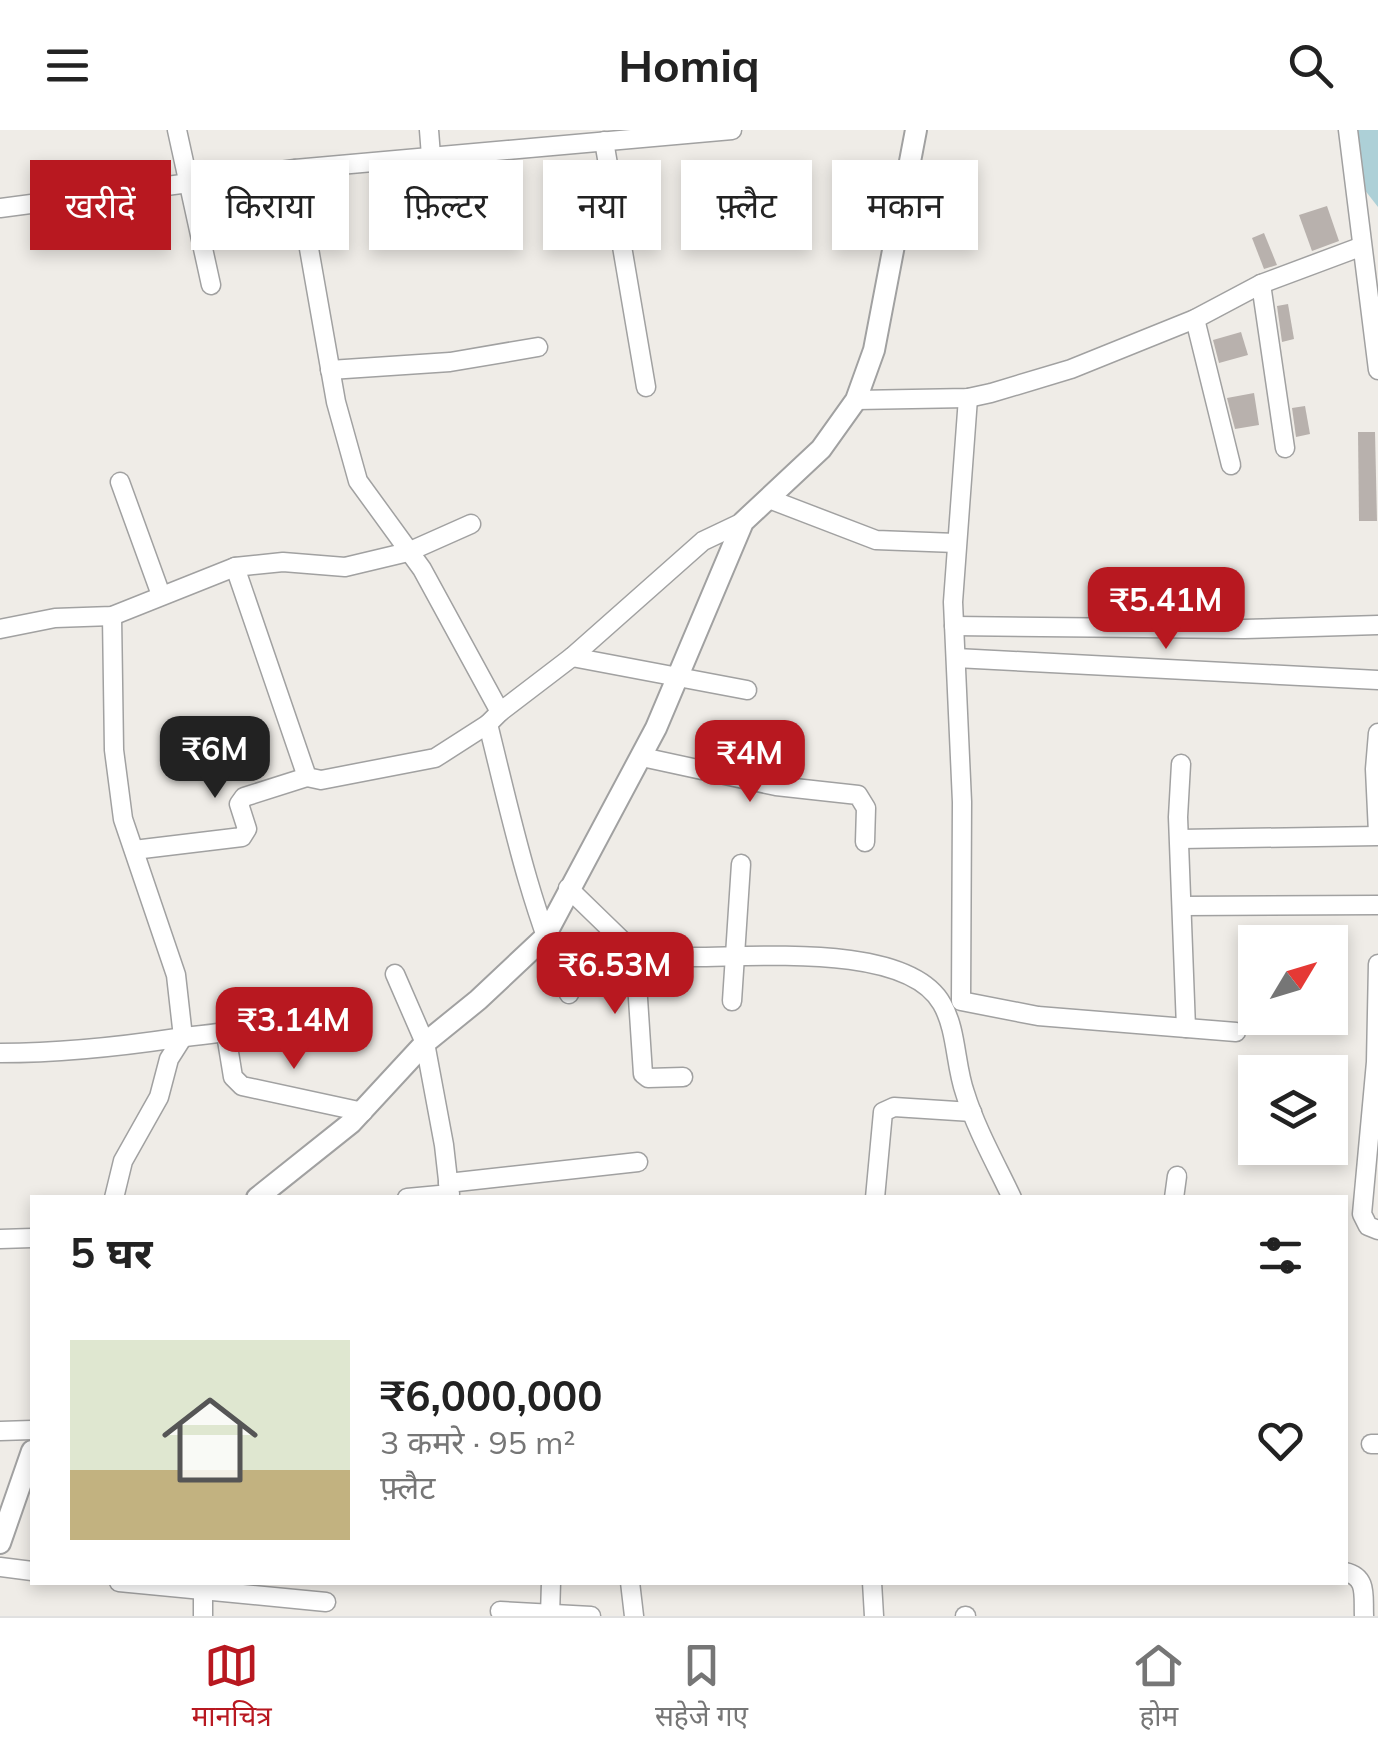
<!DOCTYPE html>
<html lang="hi">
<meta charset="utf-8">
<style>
body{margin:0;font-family:Mulish,"Noto Sans Devanagari",sans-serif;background:#f6f6f6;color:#222;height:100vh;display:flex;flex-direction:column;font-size:38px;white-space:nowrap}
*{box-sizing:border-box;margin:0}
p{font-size:32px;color:#767676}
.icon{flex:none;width:55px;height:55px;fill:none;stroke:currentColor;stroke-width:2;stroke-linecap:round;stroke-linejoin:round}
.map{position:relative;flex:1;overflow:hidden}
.drawer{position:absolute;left:30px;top:1065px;width:1318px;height:390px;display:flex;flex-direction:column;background:#fff;border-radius:0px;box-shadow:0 5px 15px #0003}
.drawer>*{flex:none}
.banner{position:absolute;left:30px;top:30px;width:1320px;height:90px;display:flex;gap:20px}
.needle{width:65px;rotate:52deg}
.buttons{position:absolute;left:1238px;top:795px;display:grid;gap:20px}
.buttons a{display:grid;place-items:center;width:110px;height:110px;border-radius:0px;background:#fff;box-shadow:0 5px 15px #0003;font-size:50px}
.price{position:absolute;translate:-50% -85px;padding:0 22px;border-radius:20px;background:#b81820;color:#fff;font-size:32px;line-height:65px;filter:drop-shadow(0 2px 5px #0008)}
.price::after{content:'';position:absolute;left:50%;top:60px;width:30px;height:22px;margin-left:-15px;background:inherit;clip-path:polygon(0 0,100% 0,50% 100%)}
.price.active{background:#222;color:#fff}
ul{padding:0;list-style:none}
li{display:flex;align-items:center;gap:30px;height:250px;padding:0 40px}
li+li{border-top:2px solid #e0e0e0}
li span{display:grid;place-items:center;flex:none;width:280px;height:200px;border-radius:0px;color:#555}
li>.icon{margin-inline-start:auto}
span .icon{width:120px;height:120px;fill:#fffc;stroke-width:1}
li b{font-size:42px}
h2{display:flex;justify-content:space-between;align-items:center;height:120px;padding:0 40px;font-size:42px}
.tag{padding:0 35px;border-radius:0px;background:#fff;box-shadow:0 5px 15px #0003;font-size:35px;line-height:90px}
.tag.active{background:#b81820;color:#fff}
header{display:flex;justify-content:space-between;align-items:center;height:130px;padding:0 40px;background:#fff;font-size:45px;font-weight:700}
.tab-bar{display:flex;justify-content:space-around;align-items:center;height:140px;border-top:2px solid #e0e0e0;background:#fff;font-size:28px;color:#767676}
.tab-bar a{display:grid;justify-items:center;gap:5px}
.tab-bar .active{color:#b81820}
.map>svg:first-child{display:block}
.water{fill:#add0d7}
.building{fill:#b8b1ad}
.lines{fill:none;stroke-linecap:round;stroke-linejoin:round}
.minor-casing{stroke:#a1a1a1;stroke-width:21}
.tertiary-casing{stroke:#a1a1a1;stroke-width:24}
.minor{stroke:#fff;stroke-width:18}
.tertiary{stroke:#fff;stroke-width:20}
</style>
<header><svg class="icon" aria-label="menu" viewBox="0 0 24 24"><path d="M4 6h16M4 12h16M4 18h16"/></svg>Homiq<svg class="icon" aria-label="search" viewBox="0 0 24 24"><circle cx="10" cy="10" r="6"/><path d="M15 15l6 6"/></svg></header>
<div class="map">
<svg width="1378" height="1486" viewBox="0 0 1378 1486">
<rect width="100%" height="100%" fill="#efece7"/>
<path class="water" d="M1355 0H1378V77L1364 59Z"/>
<g class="building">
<path d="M1327 76 1339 111 1312 121 1299 85Z"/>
<path d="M1264 103 1277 135 1264 139 1252 108Z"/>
<path d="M1288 174 1294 209 1282 212 1277 176Z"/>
<path d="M1241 202 1248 225 1219 233 1213 210Z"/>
<path d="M1254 263 1259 295 1235 299 1227 268Z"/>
<path d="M1305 276 1310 304 1296 307 1292 278Z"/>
<path d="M1358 302H1375L1377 391H1359Z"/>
</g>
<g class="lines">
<g class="minor-casing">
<g id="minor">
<path d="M177 0 211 155"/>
<path d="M429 0 431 26"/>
<path d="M1348 0 1378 240"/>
<path d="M604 11 646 257"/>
<path d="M295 39 336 272 358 351 422 439 500 582 488 594C511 687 530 777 569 864"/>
<path d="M0 78 295 39 732 0"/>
<path d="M1261 154 1285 318"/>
<path d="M1195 189 1231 335"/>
<path d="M330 240 450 232 538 217"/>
<path d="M968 268 953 472 962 672 961 871 1038 886 1236 902"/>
<path d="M856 270 968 268 991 263 1071 239 1195 189 1261 154 1360 117"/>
<path d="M120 352 161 465"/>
<path d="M769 369 876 410 956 413"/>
<path d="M235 437 307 647 321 650 435 628 488 594"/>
<path d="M112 486 114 620 123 689 176 845 183 907 169 929 159 967 123 1031 114 1068"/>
<path d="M954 496 1244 499 1378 495"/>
<path d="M0 499 55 488 112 486 235 437 283 432 345 437 408 422 471 394"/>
<path d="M572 527 747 560"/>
<path d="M956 528 1378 550"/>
<path d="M500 582 572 527 703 411 743 392"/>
<path d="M1378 603 1375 639 1378 703"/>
<path d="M642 627 776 656 858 665 866 678 865 712"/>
<path d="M1181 634 1178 687 1186 898"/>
<path d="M1180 709 1378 706"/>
<path d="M134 720 242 707 247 699 239 674 244 667 307 647"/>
<path d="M568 758 635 823 643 944 648 948 683 947"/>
<path d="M1182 776 1378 775"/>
<path d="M635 823C652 824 670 826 688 827 748 828 907 811 942 874 957 900 955 935 965 963 976 999 996 1034 1012 1068"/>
<path d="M1378 834 1376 932 1362 1084 1368 1096 1378 1100"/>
<path d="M395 844 425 913 444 1015 450 1068"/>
<path d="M732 871 741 734"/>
<path d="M226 904 233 947 242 956 363 982"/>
<path d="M0 923C60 923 117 917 177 908 211 903 233 905 266 888"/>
<path d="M448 1053 638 1032"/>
<path d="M407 1068 450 1064"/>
<path d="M875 1068 883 982 894 977 972 982"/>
<path d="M1174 1068 1177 1046"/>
<path d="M0 1109 32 1108"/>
<path d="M0 1301 32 1300"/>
<path d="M1371 1314H1378"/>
<path d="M0 1437 32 1441"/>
<path d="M1345 1442C1368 1447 1363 1466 1364 1486"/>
<path d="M119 1452 326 1472"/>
<path d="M630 1452 634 1486"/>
<path d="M872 1452 874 1486"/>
<path d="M500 1481 591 1486"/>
<path d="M203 1486V1462"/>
<path d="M550 1486 551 1452"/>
<path d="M965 1486H966"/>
</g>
</g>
<g class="tertiary-casing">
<g id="tertiary">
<path d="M257 1068 351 993 425 913 478 870 544 808 656 598 743 392 821 319 856 270 874 220 916 0"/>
<path d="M0 1413 32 1321"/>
</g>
</g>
<use href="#minor" class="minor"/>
<use href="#tertiary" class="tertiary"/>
</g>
</svg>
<div class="buttons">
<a><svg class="needle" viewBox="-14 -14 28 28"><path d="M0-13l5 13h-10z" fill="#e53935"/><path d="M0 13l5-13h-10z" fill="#767676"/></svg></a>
<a><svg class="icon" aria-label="layers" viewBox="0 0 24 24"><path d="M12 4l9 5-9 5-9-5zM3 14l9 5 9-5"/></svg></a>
</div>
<b class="price" style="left:1166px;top:522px">₹5.41M</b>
<b class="price active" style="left:215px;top:671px">₹6M</b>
<b class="price" style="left:750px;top:675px">₹4M</b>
<b class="price" style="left:615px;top:887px">₹6.53M</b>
<b class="price" style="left:294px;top:942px">₹3.14M</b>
<div class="banner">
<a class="tag active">खरीदें</a>
<a class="tag">किराया</a>
<a class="tag">फ़िल्टर</a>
<a class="tag">नया</a>
<a class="tag">फ़्लैट</a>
<a class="tag">मकान</a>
</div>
<section class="drawer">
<h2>5 घर<svg class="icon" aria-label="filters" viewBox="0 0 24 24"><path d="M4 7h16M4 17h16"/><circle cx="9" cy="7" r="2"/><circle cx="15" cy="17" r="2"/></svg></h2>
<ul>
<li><span style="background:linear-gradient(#dfe7d0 65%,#c2b280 0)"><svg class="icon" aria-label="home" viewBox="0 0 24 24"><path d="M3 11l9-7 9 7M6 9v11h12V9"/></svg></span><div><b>₹6,000,000</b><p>3 कमरे · 95 m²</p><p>फ़्लैट</p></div><svg class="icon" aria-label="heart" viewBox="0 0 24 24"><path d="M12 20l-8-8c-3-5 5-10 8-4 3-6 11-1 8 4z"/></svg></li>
</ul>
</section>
</div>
<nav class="tab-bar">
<a class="active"><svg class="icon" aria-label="map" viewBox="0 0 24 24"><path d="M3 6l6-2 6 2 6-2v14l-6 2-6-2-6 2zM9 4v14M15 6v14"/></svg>मानचित्र</a>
<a><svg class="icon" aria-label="saved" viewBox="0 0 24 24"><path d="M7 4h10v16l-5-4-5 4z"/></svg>सहेजे गए</a>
<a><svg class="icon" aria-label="home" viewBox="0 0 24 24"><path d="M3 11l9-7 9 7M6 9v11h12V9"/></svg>होम</a>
</nav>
